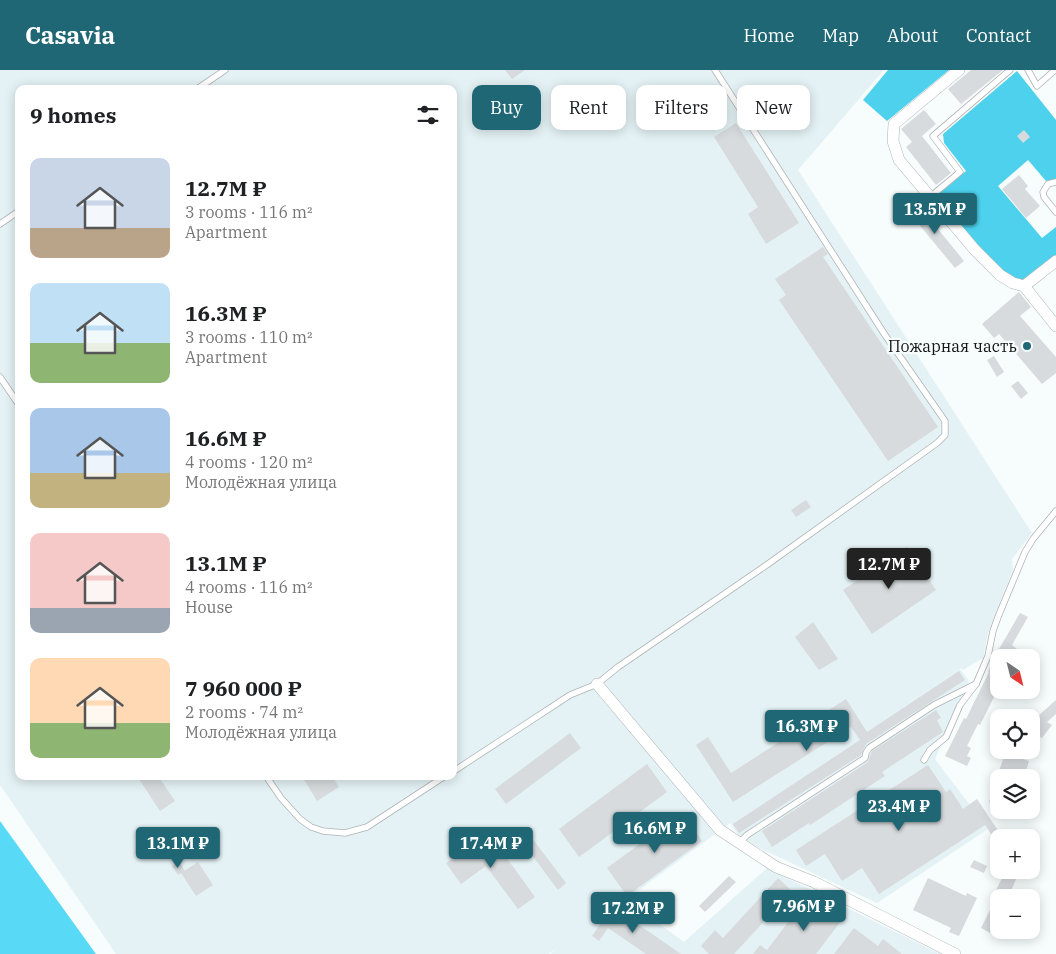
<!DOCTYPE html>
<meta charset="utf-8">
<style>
body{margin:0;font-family:"IBM Plex Serif",serif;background:#f6f6f6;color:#202124;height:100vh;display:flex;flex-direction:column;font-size:19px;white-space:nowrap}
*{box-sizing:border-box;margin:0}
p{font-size:16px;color:#757577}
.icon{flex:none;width:28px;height:28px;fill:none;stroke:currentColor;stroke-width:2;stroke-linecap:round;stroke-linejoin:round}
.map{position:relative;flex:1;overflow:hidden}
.sheet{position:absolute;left:15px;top:15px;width:442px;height:695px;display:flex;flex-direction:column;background:#fff;border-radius:10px;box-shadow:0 2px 12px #0003}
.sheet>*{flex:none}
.banner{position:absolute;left:472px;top:15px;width:475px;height:45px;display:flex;gap:10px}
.needle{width:32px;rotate:145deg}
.controls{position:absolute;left:990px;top:579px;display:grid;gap:10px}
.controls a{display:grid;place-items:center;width:50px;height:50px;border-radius:10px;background:#fff;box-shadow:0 2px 12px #0003;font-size:25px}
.price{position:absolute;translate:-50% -42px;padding:0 11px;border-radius:5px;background:#1f6775;color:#fff;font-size:16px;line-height:32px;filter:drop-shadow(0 1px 2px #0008)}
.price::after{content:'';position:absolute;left:50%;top:30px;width:15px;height:11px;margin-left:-8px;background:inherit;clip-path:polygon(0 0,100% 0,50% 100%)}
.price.active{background:#222;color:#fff}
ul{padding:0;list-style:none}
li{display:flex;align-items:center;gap:15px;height:125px;padding:0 15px}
li span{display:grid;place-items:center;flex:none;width:140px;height:100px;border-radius:10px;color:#555}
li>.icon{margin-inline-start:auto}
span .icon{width:60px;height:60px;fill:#fffc;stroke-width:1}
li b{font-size:21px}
h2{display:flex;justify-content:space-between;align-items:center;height:60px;padding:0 15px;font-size:21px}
.chip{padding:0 18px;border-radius:10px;background:#fff;box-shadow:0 2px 12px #0003;font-size:18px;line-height:45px}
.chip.active{background:#1f6775;color:#fff}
header{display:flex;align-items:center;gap:30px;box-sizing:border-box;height:70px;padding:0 25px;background:#1f6775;color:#fff}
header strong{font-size:24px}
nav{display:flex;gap:28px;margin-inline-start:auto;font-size:18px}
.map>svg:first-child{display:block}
.built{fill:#e4f2f5;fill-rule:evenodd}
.forest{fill:#4dd1ec}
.water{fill:#58daf6}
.building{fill:#d7dbdd}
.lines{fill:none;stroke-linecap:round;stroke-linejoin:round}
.service-casing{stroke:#aeb3b4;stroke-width:7}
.minor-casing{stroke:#aeb3b4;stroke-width:12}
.service{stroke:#fff;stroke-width:5.5}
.minor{stroke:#fff;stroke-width:11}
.poi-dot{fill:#1f6775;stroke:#f7fcfd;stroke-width:2}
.labels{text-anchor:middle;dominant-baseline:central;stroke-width:4.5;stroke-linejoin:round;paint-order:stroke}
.poi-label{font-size:16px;fill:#151717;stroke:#f7fcfd;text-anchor:end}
</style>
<header>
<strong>Casavia</strong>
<nav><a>Home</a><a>Map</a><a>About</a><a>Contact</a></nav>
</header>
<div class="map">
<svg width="1056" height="884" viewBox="0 0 1056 884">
<rect width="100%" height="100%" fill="#f7fcfd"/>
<path class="built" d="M0 0H884L798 100 1032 463 1012 489 1013 500 988 563 983 588 963 600 961 598 854 670 960 599 969 611 935 689 988 759 877 833 742 770 730 753 590 856 627 830 684 872 767 798 940 884H550L558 878 548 884H116L0 715ZM19 19H454V706H19Z"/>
<g class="forest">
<path d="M888 0H949L887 51 863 30Z"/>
<path d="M1017 1 1056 50V109L1046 111 1028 90 998 116 1042 168 1056 157V186L1023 212 1003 203 935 127 966 101 944 73 943 64Z"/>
</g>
<path class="water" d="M0 751 96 884H0Z"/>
<g class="building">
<path d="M505 0H525L512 9Z"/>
<path d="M971 0H1003L961 34 948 19Z"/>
<path d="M924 40 936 54 922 66 951 103 936 115 906 77 912 72 901 59Z"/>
<path d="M736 53 799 153 766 174 748 144 758 137 714 67Z"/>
<path d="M1024 60 1030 67 1023 73 1017 66Z"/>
<path d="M1019 105 1028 116 1025 119 1040 136 1026 148 1002 119Z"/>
<path d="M916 132 964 191 955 198 907 140Z"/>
<path d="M823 177 828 184 823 187 938 357 888 391 779 230 786 225 775 209Z"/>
<path d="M1019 222 1031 237 1020 246 1056 287V303L1042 314 999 264 994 268 982 254Z"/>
<path d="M994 286 1004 302 997 307 987 290Z"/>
<path d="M1018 311 1028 323 1021 329 1011 316Z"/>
<path d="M806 430 811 437 796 447 791 440Z"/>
<path d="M907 477 936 520 872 564 843 520Z"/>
<path d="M1020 543 1028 547 1012 575 1017 579 1012 588H999V617L980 655 978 654 967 676 971 678 967 686 971 688 967 696 945 686 964 648 966 649 989 602H988L999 577V579Z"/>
<path d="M813 552 838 589 819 600 795 567Z"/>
<path d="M959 601 965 610 866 674 861 685 739 763 733 754 860 670 851 657 733 732 696 675 708 667 731 703 846 629 867 662Z"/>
<path d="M1056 630V644L1047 652 1052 655 1042 668 1031 661V655L1037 647Z"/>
<path d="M936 640 941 648 937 650 943 662 882 702 885 706 810 755 809 753 772 777 762 761 868 692 872 681Z"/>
<path d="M570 663 581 678 506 734 495 719Z"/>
<path d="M1005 683 1029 691 1024 708H999V735L989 732Z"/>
<path d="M647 694 667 722 579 787 559 759Z"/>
<path d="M928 695 946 722 950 719 963 739 977 729 1003 768H999V776L985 755 879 824 862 798 842 811 825 784 806 796 796 780Z"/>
<path d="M137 706H158L175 731 160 741Z"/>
<path d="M302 706H332L339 717 317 731Z"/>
<path d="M682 743 702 771 627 826 607 798Z"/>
<path d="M488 762 535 827 518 839 486 796 461 814 446 793Z"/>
<path d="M531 767 566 813 558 820 523 773Z"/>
<path d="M974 790 987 796 984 803 970 797Z"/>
<path d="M179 792 185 801 178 805 172 796Z"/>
<path d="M198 792 213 815 196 826 181 803Z"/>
<path d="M1006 800H1020L1008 828H999V846L990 863 981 858 996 828H992Z"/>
<path d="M729 806 736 812 705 842 699 836Z"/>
<path d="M778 808 792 821 734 884H709L701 876 715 860 723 868Z"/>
<path d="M928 808 966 826 967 823 977 828 959 866 949 862 951 858 913 840Z"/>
<path d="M807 827 841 851 816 884H753L760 875 767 880Z"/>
<path d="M616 839 681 884H646L608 858 599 871 592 866 607 844 610 847Z"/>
<path d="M854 858 878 876 883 869 902 884H834Z"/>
</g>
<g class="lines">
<g class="service-casing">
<g id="service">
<path d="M1028 0 1037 16 1055 0"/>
<path d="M197 19 225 0"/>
<path d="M1056 112 1048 114 1043 122 1044 127 1056 142"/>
<path d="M930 127 960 102 933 66 1010 0"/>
<path d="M0 154 19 141"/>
<path d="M0 307 19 335"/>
<path d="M924 690 930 680 946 667 960 635 976 614 988 586 993 561 998 547 1025 482 1033 469 1056 441"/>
<path d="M454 701 570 625 597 614 618 597 768 494 937 373 945 365V351L885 265 715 0"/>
<path d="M266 706 281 728 300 749 311 757 323 761 345 763 367 757 445 706"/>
<path d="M739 773 747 765 865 688 866 683 869 678 934 635 976 614"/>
</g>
</g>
<g class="minor-casing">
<g id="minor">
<path d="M959 0 894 54 893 71 899 90 975 180 1000 205 1013 213 1024 216 1056 256"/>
<path d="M1024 216 1056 191"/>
<path d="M597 614 720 760 776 797 814 812 955 884"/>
</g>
</g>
<use href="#service" class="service"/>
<use href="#minor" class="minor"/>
</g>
<circle class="poi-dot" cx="1027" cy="276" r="5"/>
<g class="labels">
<g class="poi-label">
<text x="1017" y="276">Пожарная часть</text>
</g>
</g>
</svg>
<div class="controls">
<a><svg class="needle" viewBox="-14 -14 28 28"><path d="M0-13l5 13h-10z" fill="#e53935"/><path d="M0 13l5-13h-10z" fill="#757577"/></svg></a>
<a><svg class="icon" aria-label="locate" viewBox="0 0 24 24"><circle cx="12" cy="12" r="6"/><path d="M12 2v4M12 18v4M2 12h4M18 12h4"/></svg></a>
<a><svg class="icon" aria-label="layers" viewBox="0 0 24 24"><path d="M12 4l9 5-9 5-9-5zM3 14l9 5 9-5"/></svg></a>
<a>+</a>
<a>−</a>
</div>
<b class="price" style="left:935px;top:165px">13.5M ₽</b>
<b class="price active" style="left:889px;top:520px">12.7M ₽</b>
<b class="price" style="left:807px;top:682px">16.3M ₽</b>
<b class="price" style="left:899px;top:762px">23.4M ₽</b>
<b class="price" style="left:655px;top:784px">16.6M ₽</b>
<b class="price" style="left:178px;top:799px">13.1M ₽</b>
<b class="price" style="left:491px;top:799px">17.4M ₽</b>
<b class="price" style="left:804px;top:862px">7.96M ₽</b>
<b class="price" style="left:633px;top:864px">17.2M ₽</b>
<div class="banner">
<a class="chip active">Buy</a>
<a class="chip">Rent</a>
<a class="chip">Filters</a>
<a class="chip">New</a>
</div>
<section class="sheet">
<h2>9 homes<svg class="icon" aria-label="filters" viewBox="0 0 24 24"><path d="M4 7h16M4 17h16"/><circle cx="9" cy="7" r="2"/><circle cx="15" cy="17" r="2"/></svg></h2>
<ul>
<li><span style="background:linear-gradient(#c9d6e8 70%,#b9a48a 0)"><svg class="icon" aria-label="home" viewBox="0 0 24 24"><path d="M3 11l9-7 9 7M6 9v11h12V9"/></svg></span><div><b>12.7M ₽</b><p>3 rooms · 116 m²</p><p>Apartment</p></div></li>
<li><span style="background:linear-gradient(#bfe0f5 60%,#8fb573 0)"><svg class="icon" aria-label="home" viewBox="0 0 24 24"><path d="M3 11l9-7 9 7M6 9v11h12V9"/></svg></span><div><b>16.3M ₽</b><p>3 rooms · 110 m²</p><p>Apartment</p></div></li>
<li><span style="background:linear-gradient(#a9c7e8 65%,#c2b280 0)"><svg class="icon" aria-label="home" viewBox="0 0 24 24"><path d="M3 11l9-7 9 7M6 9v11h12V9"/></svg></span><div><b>16.6M ₽</b><p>4 rooms · 120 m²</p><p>Молодёжная улица</p></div></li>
<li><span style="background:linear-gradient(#f6c9c9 75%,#9aa5b1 0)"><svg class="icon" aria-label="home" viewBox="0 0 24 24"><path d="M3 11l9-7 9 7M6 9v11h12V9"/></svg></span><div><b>13.1M ₽</b><p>4 rooms · 116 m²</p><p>House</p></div></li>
<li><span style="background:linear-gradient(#ffd9b3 65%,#8fb573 0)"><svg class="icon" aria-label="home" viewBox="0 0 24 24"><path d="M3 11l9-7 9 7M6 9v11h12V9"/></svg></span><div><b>7 960 000 ₽</b><p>2 rooms · 74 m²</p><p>Молодёжная улица</p></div></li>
</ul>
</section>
</div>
